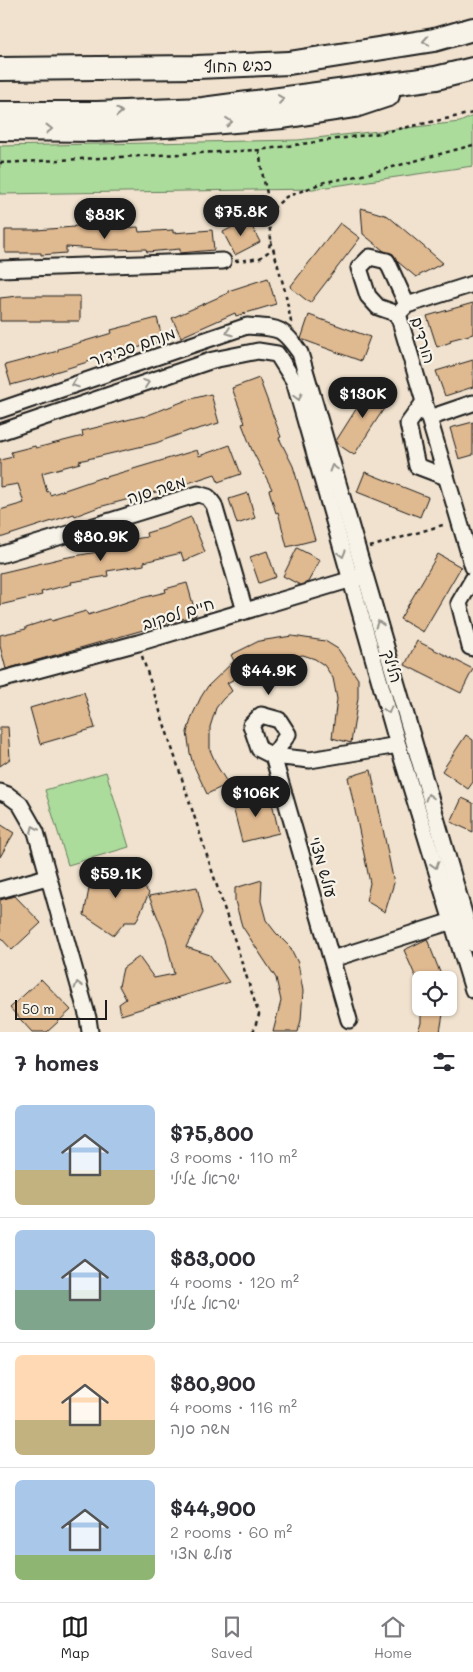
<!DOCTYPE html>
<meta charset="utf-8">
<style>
body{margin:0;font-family:Mali,"Playpen Sans Hebrew",sans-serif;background:#f2f2f3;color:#2b2b33;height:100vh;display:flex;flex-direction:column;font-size:19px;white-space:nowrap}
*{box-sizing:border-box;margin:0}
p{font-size:16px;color:#7c7c81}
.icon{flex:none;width:28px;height:28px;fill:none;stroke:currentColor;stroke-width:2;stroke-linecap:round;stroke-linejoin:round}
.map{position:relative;height:1032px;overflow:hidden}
.sheet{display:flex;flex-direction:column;background:#fff;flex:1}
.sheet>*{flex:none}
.tools{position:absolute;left:412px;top:971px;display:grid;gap:10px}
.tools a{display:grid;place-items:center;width:45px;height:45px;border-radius:8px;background:#fff;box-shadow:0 1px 4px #0004;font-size:25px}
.scale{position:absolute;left:15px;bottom:12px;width:92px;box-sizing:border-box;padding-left:5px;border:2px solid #1c1c1c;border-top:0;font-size:14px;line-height:18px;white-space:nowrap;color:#1c1c1c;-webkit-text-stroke:4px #f7f3e8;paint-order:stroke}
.price{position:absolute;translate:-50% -42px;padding:0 11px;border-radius:18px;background:#1c1c1c;color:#fff;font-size:16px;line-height:32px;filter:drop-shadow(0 1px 2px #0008)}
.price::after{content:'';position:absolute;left:50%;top:30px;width:15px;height:11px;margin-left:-8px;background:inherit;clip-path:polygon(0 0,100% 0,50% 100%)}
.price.current{background:#222;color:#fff}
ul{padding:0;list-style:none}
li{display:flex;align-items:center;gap:15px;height:125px;padding:0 15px}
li+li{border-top:1px solid #e1e1e2}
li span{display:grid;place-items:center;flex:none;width:140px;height:100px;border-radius:8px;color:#555}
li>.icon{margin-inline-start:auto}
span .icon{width:60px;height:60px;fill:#fffc;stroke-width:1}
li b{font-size:21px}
h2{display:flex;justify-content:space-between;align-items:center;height:60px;padding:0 15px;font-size:21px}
.dock{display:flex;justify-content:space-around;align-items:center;height:70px;border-top:1px solid #e1e1e2;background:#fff;font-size:14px;color:#7c7c81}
.dock a{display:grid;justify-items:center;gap:2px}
.dock .current{color:#1c1c1c}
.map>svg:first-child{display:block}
.green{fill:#acdc9c;stroke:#647c5c}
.building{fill:#dfb990;stroke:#1c1c1c}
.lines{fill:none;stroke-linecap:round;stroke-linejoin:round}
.minor-casing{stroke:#1c1c1c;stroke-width:19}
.highway-casing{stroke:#1c1c1c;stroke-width:26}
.path{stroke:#1c1c1c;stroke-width:2.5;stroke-dasharray:4 4;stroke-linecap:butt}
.minor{stroke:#f7f3e8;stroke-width:15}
.highway{stroke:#f7f3e8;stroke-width:22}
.oneway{stroke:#94928c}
.labels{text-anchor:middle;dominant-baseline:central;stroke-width:4.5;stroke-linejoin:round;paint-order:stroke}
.street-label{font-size:16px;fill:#1c1c1c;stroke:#f7f3e8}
</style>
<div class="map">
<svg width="473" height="1032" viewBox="0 0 473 1032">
<rect width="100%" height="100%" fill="#f0e2ce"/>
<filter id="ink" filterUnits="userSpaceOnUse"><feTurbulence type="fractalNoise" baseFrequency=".02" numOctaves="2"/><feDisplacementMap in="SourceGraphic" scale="10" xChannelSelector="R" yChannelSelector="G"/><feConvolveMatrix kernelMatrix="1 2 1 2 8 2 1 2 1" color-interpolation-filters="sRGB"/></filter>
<g filter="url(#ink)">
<g class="green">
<path d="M473 116V166L313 189 0 194V146L298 140 460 122Z"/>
<path d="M106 772 129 847 68 865 45 790Z"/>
</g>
<g class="building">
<path d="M361 208 388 216 443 263 416 277 398 262 393 254 384 251 363 234Z"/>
<path d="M248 219 260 242 235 255 223 232Z"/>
<path d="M340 223 360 238 310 303 290 287Z"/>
<path d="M74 226 100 227V229L138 227 139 232 173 230V233L212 230 214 250 180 253V249L147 252 146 249 111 250 66 247V253L41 255V253H5V230H37L74 227Z"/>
<path d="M268 278 276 304 236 316 235 313 181 337 172 318 228 293V291Z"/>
<path d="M18 296H80V321H0V298Z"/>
<path d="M473 303V334L450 340 451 342 437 347 427 316Z"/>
<path d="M309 315 370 337 361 361 301 339Z"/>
<path d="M157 318 163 341 110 355 52 373V374L11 385 5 365 58 351V349L112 333 111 330Z"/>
<path d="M473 360V387L445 396 436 371Z"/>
<path d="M259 378 281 437 279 438 293 466 315 540 287 547 278 512 276 513 269 490 272 489 252 450 242 424 245 423 232 388Z"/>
<path d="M372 384 392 396 354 455 336 443V441Z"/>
<path d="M211 394 219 423 191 431V430L156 443 79 461 80 463 42 473 47 492 49 491 50 495 103 477V478L197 450 199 456 230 445 241 474 218 482 215 474 179 486 99 507 75 516 74 514 0 538V510L24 503 18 484 0 487V460L13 457 11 452 35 446 36 448 83 436 82 431 143 416V417L187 400Z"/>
<path d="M473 422V455L459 459 450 428Z"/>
<path d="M365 472 428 497 420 517 357 492Z"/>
<path d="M248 493 255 518 237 524 229 499Z"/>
<path d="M191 517 205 552 184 561 181 553 144 562V565L107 571 108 576 71 582 72 584 41 592 42 595 0 605V573L63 558 109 550 108 543 147 537 146 533 163 528Z"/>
<path d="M297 548 320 560 308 582 300 585 283 576Z"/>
<path d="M267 551 276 577 259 583 250 557Z"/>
<path d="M438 554 461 567 423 632 400 619Z"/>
<path d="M187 583 196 615 6 669 0 646V635L26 629V627L51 619 52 621 86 611 88 615 133 600 166 592 165 589Z"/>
<path d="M292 636 325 641 338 649 358 679V698L351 743 332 738 337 699 333 678 324 665 315 659 303 655 269 661 227 683 232 691 223 699 216 708 210 727V750L217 766 228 784 207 794 193 764 190 753 187 732 193 714 201 697 208 686 234 661 231 655 259 641Z"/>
<path d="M417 641 473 669 461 693 405 665Z"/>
<path d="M84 692 95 728 40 744 30 708Z"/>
<path d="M0 727H8L10 759 0 766Z"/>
<path d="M466 735 473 740V782L468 789 442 771Z"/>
<path d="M371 770 394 883 385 912 366 901 370 883 348 777Z"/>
<path d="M270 794 279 833 242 842 232 803Z"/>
<path d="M462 798 473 803V832L451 822Z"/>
<path d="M0 824 14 833 0 857Z"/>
<path d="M110 859 138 881 149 893 136 922H125L114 935 84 915 89 889 100 883Z"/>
<path d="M262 880 261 901 266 920 276 933 290 947 298 963 303 991 301 1020 298 1032H273L281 1001 276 978 242 926 235 901V888Z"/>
<path d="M197 887 203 913 186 947 210 955 229 982 121 1015 119 1004 126 999 119 986 123 968 139 957 154 978 174 974 166 938 149 896Z"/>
<path d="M15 896 41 923 12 950 0 937V900Z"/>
<path d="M427 939 443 980H417L404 950Z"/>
<path d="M41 979 71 1010 47 1032H32L10 1008Z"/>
<path d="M421 1008H444L440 1032H417L421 1023Z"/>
</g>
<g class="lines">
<g class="minor-casing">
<g id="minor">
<path d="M0 269 223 261"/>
<path d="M401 311 407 305 473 284"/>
<path d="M398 314 473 567"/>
<path d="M398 314 378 307 368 296 359 268 370 257 387 261 407 305"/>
<path d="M424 402 408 424 417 466 446 477"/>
<path d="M0 410 247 326C279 328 281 326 300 353L473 944"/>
<path d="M429 418 473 403"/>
<path d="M0 432 213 360 258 351 277 354 294 381 398 745 473 990"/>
<path d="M0 555 198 494 208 497 214 505 245 611"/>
<path d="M473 579 459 603 470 647 473 648"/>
<path d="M0 680 138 643 359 577"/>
<path d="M261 715 279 720 288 734 273 756 259 749 251 725Z"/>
<path d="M0 792 8 795 20 804 36 832 88 1018 90 1032"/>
<path d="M0 890 47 877"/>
<path d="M332 959 462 918"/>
<path d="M349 1020 273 756 310 760 398 745"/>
</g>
</g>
<g class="highway-casing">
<g id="highway">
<path d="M0 69 197 67 289 63 434 40 473 29"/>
<path d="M0 113H97L203 109 436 78 473 69"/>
<path d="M0 129 96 130 199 124 283 117 355 106 388 95"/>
</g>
</g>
<g class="path">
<path d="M259 150 263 177 271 210"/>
<path d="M0 163 259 150 380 133 473 113"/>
<path d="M271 241 285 291 291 322 290 323"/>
<path d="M235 261 247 260 260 258 268 252 271 239 269 223 271 210 286 197 325 182 367 174 473 145"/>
<path d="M370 547 446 524"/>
<path d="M142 656 259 1015 253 1032"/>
</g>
<use href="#minor" class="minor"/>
<use href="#highway" class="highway"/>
</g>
<defs><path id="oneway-chevron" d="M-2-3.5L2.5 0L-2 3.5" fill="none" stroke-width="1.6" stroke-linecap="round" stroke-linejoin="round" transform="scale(1.25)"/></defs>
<g class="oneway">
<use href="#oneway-chevron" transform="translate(426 41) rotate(170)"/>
<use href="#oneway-chevron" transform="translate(281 99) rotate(-8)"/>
<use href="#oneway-chevron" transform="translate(119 112) rotate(-2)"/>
<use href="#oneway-chevron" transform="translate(229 122) rotate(-5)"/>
<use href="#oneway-chevron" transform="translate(49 129)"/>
<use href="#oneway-chevron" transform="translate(229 332) rotate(161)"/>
<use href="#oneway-chevron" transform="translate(146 383) rotate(-19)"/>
<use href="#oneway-chevron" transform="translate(75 384) rotate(161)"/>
<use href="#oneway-chevron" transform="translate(298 397) rotate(74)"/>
<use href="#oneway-chevron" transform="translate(333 468) rotate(-106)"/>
<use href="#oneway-chevron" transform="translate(342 554) rotate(74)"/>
<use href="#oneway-chevron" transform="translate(379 624) rotate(-106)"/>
<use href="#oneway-chevron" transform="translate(388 710) rotate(74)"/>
<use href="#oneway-chevron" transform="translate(429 797) rotate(-106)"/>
<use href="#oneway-chevron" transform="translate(34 829) rotate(-113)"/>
<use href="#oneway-chevron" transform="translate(435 865) rotate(73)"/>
<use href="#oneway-chevron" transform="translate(78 985) rotate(-106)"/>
</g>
</g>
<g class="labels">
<g class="street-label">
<text transform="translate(238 65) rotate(-2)">כביש החוף</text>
<text transform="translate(424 340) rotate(73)">הורדים</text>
<text transform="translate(132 346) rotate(-19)">מנחם סבידור</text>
<text transform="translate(156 489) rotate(-17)">משה סנה</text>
<text transform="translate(178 613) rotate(-17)">חיים לסקוב</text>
<text transform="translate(393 666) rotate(74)">הלילך</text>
<text transform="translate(324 867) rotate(74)">עולש מצוי</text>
</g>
</g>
</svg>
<div class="tools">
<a><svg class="icon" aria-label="locate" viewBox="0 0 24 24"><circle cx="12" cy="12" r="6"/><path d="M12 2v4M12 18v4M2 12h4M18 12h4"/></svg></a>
</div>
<div class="scale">50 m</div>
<b class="price current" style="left:241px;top:237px">$75.8K</b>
<b class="price" style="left:105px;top:240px">$83K</b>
<b class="price" style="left:363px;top:419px">$130K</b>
<b class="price" style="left:101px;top:562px">$80.9K</b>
<b class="price" style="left:269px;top:696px">$44.9K</b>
<b class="price" style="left:256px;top:818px">$106K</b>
<b class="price" style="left:116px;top:899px">$59.1K</b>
</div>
<section class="sheet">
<h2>7 homes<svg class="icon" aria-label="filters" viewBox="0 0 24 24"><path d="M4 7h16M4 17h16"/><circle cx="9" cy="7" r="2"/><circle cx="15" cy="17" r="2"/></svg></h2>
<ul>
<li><span style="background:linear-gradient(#a9c7e8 65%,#c2b280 0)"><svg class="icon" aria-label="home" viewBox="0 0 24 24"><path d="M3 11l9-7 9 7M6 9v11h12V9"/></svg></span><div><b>$75,800</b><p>3 rooms · 110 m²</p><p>ישראל גלילי</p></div></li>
<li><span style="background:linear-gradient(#a9c7e8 60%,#7fa58c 0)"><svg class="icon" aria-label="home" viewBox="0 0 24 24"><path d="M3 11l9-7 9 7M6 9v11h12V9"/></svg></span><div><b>$83,000</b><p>4 rooms · 120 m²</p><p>ישראל גלילי</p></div></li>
<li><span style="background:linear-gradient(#ffd9b3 65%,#c2b280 0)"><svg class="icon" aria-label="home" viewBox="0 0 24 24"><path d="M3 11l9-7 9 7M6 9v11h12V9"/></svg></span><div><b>$80,900</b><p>4 rooms · 116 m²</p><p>משה סנה</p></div></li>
<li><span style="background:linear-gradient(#a9c7e8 75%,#8fb573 0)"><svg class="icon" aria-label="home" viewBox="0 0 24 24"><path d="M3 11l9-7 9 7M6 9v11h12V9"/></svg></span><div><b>$44,900</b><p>2 rooms · 60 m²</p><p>עולש מצוי</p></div></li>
</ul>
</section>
<nav class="dock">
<a class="current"><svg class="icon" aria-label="map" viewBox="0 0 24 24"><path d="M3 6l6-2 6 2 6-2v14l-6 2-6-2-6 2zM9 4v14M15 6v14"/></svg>Map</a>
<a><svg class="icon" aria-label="saved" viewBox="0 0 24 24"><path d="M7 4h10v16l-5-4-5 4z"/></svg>Saved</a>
<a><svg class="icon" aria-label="home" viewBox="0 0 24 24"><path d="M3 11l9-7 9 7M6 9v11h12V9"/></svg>Home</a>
</nav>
